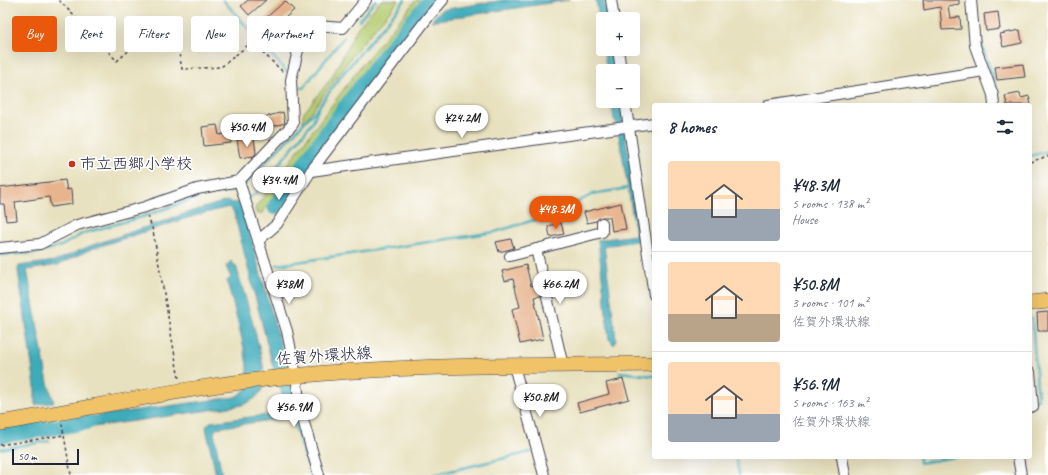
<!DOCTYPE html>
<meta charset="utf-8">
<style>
body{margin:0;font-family:Caveat,"Klee One",sans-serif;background:#f6f6f7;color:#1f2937;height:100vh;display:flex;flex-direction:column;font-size:15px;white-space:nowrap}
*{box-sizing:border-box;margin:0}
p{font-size:13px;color:#747a83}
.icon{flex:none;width:22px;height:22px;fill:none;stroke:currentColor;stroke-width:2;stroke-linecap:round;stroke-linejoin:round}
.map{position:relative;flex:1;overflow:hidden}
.sheet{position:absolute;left:652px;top:103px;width:380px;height:356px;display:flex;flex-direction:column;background:#fff;border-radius:4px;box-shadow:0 4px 16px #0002}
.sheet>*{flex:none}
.hud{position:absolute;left:12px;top:16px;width:380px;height:36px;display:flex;gap:8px}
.tools{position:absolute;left:596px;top:12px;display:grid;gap:8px}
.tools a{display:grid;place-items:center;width:44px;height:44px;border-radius:4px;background:#fff;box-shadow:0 4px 16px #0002;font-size:20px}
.scale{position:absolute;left:12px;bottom:10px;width:67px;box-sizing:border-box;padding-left:4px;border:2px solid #22223b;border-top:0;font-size:11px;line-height:14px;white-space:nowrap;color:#22223b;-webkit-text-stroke:3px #fff;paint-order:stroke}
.price{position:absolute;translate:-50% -34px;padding:0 9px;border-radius:14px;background:#fff;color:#222;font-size:13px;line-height:26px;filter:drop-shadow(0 1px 2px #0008)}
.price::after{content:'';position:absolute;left:50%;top:24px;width:12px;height:9px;margin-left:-6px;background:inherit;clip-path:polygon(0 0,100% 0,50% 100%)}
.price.on{background:#ea580c;color:#fff}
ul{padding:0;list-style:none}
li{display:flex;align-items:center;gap:12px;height:100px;padding:0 16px}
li+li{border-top:1px solid #e0e1e3}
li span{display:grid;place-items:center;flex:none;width:112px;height:80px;border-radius:4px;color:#555}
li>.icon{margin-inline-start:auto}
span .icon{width:48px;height:48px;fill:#fffc;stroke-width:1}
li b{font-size:17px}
h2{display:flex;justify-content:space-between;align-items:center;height:48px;padding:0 16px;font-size:17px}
.chip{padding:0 14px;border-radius:4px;background:#fff;box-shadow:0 4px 16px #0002;font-size:14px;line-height:36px}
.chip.on{background:#ea580c;color:#fff}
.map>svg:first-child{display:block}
.green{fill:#b5cc71;stroke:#6c7756}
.water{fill:#3cabba;stroke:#2f667a}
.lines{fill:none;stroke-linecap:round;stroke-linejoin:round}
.stream{stroke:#3cabba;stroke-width:2.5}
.river{stroke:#3cabba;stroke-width:16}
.building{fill:#e7b48d}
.street-casing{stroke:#403f4f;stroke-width:12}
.primary-casing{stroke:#403f4f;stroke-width:16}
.path{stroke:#403f4f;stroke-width:1.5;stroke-dasharray:3 3;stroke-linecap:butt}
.street{stroke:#fff;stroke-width:10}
.primary{stroke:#f0c369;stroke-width:15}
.poi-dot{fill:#c8321e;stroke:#fff;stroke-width:1.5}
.labels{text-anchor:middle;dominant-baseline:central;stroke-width:3.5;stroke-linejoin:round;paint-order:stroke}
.poi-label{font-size:16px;fill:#22223b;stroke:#fff;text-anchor:start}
.street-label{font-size:16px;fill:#22223b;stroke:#fff}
</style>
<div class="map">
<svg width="1048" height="475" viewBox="0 0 1048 475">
<rect width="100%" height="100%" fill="#fff"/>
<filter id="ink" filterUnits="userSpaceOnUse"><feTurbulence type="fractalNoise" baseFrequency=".025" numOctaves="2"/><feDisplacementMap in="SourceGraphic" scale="8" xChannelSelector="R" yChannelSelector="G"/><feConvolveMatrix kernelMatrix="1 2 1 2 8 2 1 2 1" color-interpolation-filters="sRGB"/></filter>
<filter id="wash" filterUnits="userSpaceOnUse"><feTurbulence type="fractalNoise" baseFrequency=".012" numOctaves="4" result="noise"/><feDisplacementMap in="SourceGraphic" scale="16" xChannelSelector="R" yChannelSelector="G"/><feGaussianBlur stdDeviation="0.9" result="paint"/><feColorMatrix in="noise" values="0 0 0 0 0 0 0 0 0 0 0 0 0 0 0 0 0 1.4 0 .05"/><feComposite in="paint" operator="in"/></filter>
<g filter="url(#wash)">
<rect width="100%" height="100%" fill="#e8e1bf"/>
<g class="green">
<path d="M381 0H399L358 48 303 123V114L332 77 358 27Z"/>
<path d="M416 0H422L402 22 262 213 257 214 255 208 361 66Z"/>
</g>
<g class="water">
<path d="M504 0H569L431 21 441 10Z"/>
<path d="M596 0H604L607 19H603V46Z"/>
<path d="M603 49H612L615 71H607Z"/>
<path d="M611 101H620L642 240 604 246 616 339 614 345 609 339 598 240 636 235 617 124 614 119Z"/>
<path d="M243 200 242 207 292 385 295 413 292 417 216 428 214 433 222 475H216L206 427 210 422 276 414 285 409V402L273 367 234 213 229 207 197 215 91 249 58 265 27 270 48 383 54 402 35 405V386L18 270 19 266 56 261 90 246 196 210 227 201 234 203Z"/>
<path d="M231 261 236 266C242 288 268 367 264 384 261 397 248 404 237 406L66 431 65 420 235 397C240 394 246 391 247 385 252 366 232 302 227 281L231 278 226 266Z"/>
<path d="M56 422 57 432 0 442V431Z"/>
</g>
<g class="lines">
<g class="stream">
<path d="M223 0 287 72"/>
<path d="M359 20 376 0"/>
<path d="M979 31C982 56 997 79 999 105"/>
<path d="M296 81 297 87 303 88 344 37"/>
<path d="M1030 156 1048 151"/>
<path d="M244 185 319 107"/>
<path d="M247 199 255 194 312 123 320 105 341 76 405 0"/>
<path d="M0 255 35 253 61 246 84 233 142 217 204 195 239 190"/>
<path d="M277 265 495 232 557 213 593 194 628 188"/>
<path d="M1032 318 1038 400 1034 401"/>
<path d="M619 372 654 376"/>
<path d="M292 417 311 475"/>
<path d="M0 449 49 441"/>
<path d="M736 457 739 475"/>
<path d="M919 457 920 463 955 457"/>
<path d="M433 475 531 452"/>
</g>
<g class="river">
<path d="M275 207C323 136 374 65 431 0"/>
<path d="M0 436 87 422"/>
</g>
</g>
<g id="blocks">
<g class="building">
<path d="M248 0H266L249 15 241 6Z"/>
<path d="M923 0H959V4L948 6 950 18 960 17 961 29 942 30 940 7 924 10Z"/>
<path d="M285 1 294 10 267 34 258 25Z"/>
<path d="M998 12 1000 29 986 31 984 14Z"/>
<path d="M1020 30 1022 43 1003 47 1000 34Z"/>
<path d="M1023 64 1025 77 997 80 995 67Z"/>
<path d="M1020 93 1021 98 1029 96 1031 105H1007L1005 96Z"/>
<path d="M283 112 285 123 268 128 265 117Z"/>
<path d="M217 125 219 135 229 133 231 143 204 146 202 127Z"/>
<path d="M254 138 256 153 254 156 240 158 237 140Z"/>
<path d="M65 180 67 190 71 189 72 204 51 207 49 197 15 202 17 220 6 221 4 204H0V188Z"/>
<path d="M621 203 626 229 612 231 610 217H602L596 221 587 223 584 212Z"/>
<path d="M561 223 564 234 550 237 548 226Z"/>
<path d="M511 239 514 248 499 252 496 242Z"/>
<path d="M526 265 531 286 537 284 540 296 534 297 543 339 520 344 512 309 520 307 513 279 505 281 502 271Z"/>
<path d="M1048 312V331H1038L1037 313Z"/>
<path d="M623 379 629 399 580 412 577 403 609 394 606 383Z"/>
</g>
</g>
</g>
<g filter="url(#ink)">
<use href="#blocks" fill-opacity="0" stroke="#403f4f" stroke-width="1"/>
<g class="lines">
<g class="street-casing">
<g id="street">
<path d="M611 0 614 19"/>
<path d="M971 0 975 46 993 95 994 105"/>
<path d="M618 49 621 71"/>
<path d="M625 101 654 295"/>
<path d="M768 105 984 71"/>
<path d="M311 171 654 123"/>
<path d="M239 181 287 331 296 375 300 409 319 475"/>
<path d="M258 241 277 224 311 171 429 16 443 0"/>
<path d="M0 248 40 244 77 225 145 207 197 189 239 181 293 124 291 80 304 25 343 28 366 0"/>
<path d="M536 249 563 366"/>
<path d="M510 256 602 232V223"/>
<path d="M514 366 544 475"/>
<path d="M1030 372 1033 406 1030 407"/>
<path d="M842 457 845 475"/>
<path d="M1018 457 1021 475"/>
</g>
</g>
<g class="primary-casing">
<g id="primary">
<path d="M1030 303 1048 301"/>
<path d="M0 423C98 407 195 385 294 376 413 364 534 366 654 364"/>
</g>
</g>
<g class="path">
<path d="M59 0 117 61 133 47 177 43 182 69 221 67 252 42 284 73"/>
<path d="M1030 162 1048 156"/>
<path d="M148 216 153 231 179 379"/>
<path d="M62 424 71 475"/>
<path d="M0 445 64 435"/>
</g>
<use href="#street" class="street"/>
<use href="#primary" class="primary"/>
</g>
</g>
<circle class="poi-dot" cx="72" cy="164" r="4"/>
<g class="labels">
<g class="poi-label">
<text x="80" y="164">市立西郷小学校</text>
</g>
<g class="street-label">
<text transform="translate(324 356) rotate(-4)">佐賀外環状線</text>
</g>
</g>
</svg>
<div class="tools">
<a>+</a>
<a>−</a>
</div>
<div class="scale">50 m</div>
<b class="price" style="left:462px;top:139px">¥24.2M</b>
<b class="price" style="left:247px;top:148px">¥50.4M</b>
<b class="price" style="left:279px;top:201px">¥34.4M</b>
<b class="price on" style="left:556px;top:230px">¥48.3M</b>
<b class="price" style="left:289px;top:305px">¥38M</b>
<b class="price" style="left:560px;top:305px">¥66.2M</b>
<b class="price" style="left:540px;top:418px">¥50.8M</b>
<b class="price" style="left:294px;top:428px">¥56.9M</b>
<div class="hud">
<a class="chip on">Buy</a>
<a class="chip">Rent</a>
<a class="chip">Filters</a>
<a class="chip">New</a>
<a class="chip">Apartment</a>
</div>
<section class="sheet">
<h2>8 homes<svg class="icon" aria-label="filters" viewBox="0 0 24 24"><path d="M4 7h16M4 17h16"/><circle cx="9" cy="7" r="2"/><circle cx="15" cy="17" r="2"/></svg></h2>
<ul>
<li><span style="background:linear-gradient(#ffd9b3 60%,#9aa5b1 0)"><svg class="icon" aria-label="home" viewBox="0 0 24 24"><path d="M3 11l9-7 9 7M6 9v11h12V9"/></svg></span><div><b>¥48.3M</b><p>5 rooms · 138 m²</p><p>House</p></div></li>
<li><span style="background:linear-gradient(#ffd9b3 65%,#b9a48a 0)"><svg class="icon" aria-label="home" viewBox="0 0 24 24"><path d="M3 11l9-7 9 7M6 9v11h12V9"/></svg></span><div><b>¥50.8M</b><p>3 rooms · 101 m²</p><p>佐賀外環状線</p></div></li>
<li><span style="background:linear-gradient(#ffd9b3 65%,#9aa5b1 0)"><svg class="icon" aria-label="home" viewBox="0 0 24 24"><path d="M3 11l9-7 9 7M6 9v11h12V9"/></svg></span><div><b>¥56.9M</b><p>5 rooms · 163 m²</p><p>佐賀外環状線</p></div></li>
</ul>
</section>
</div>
